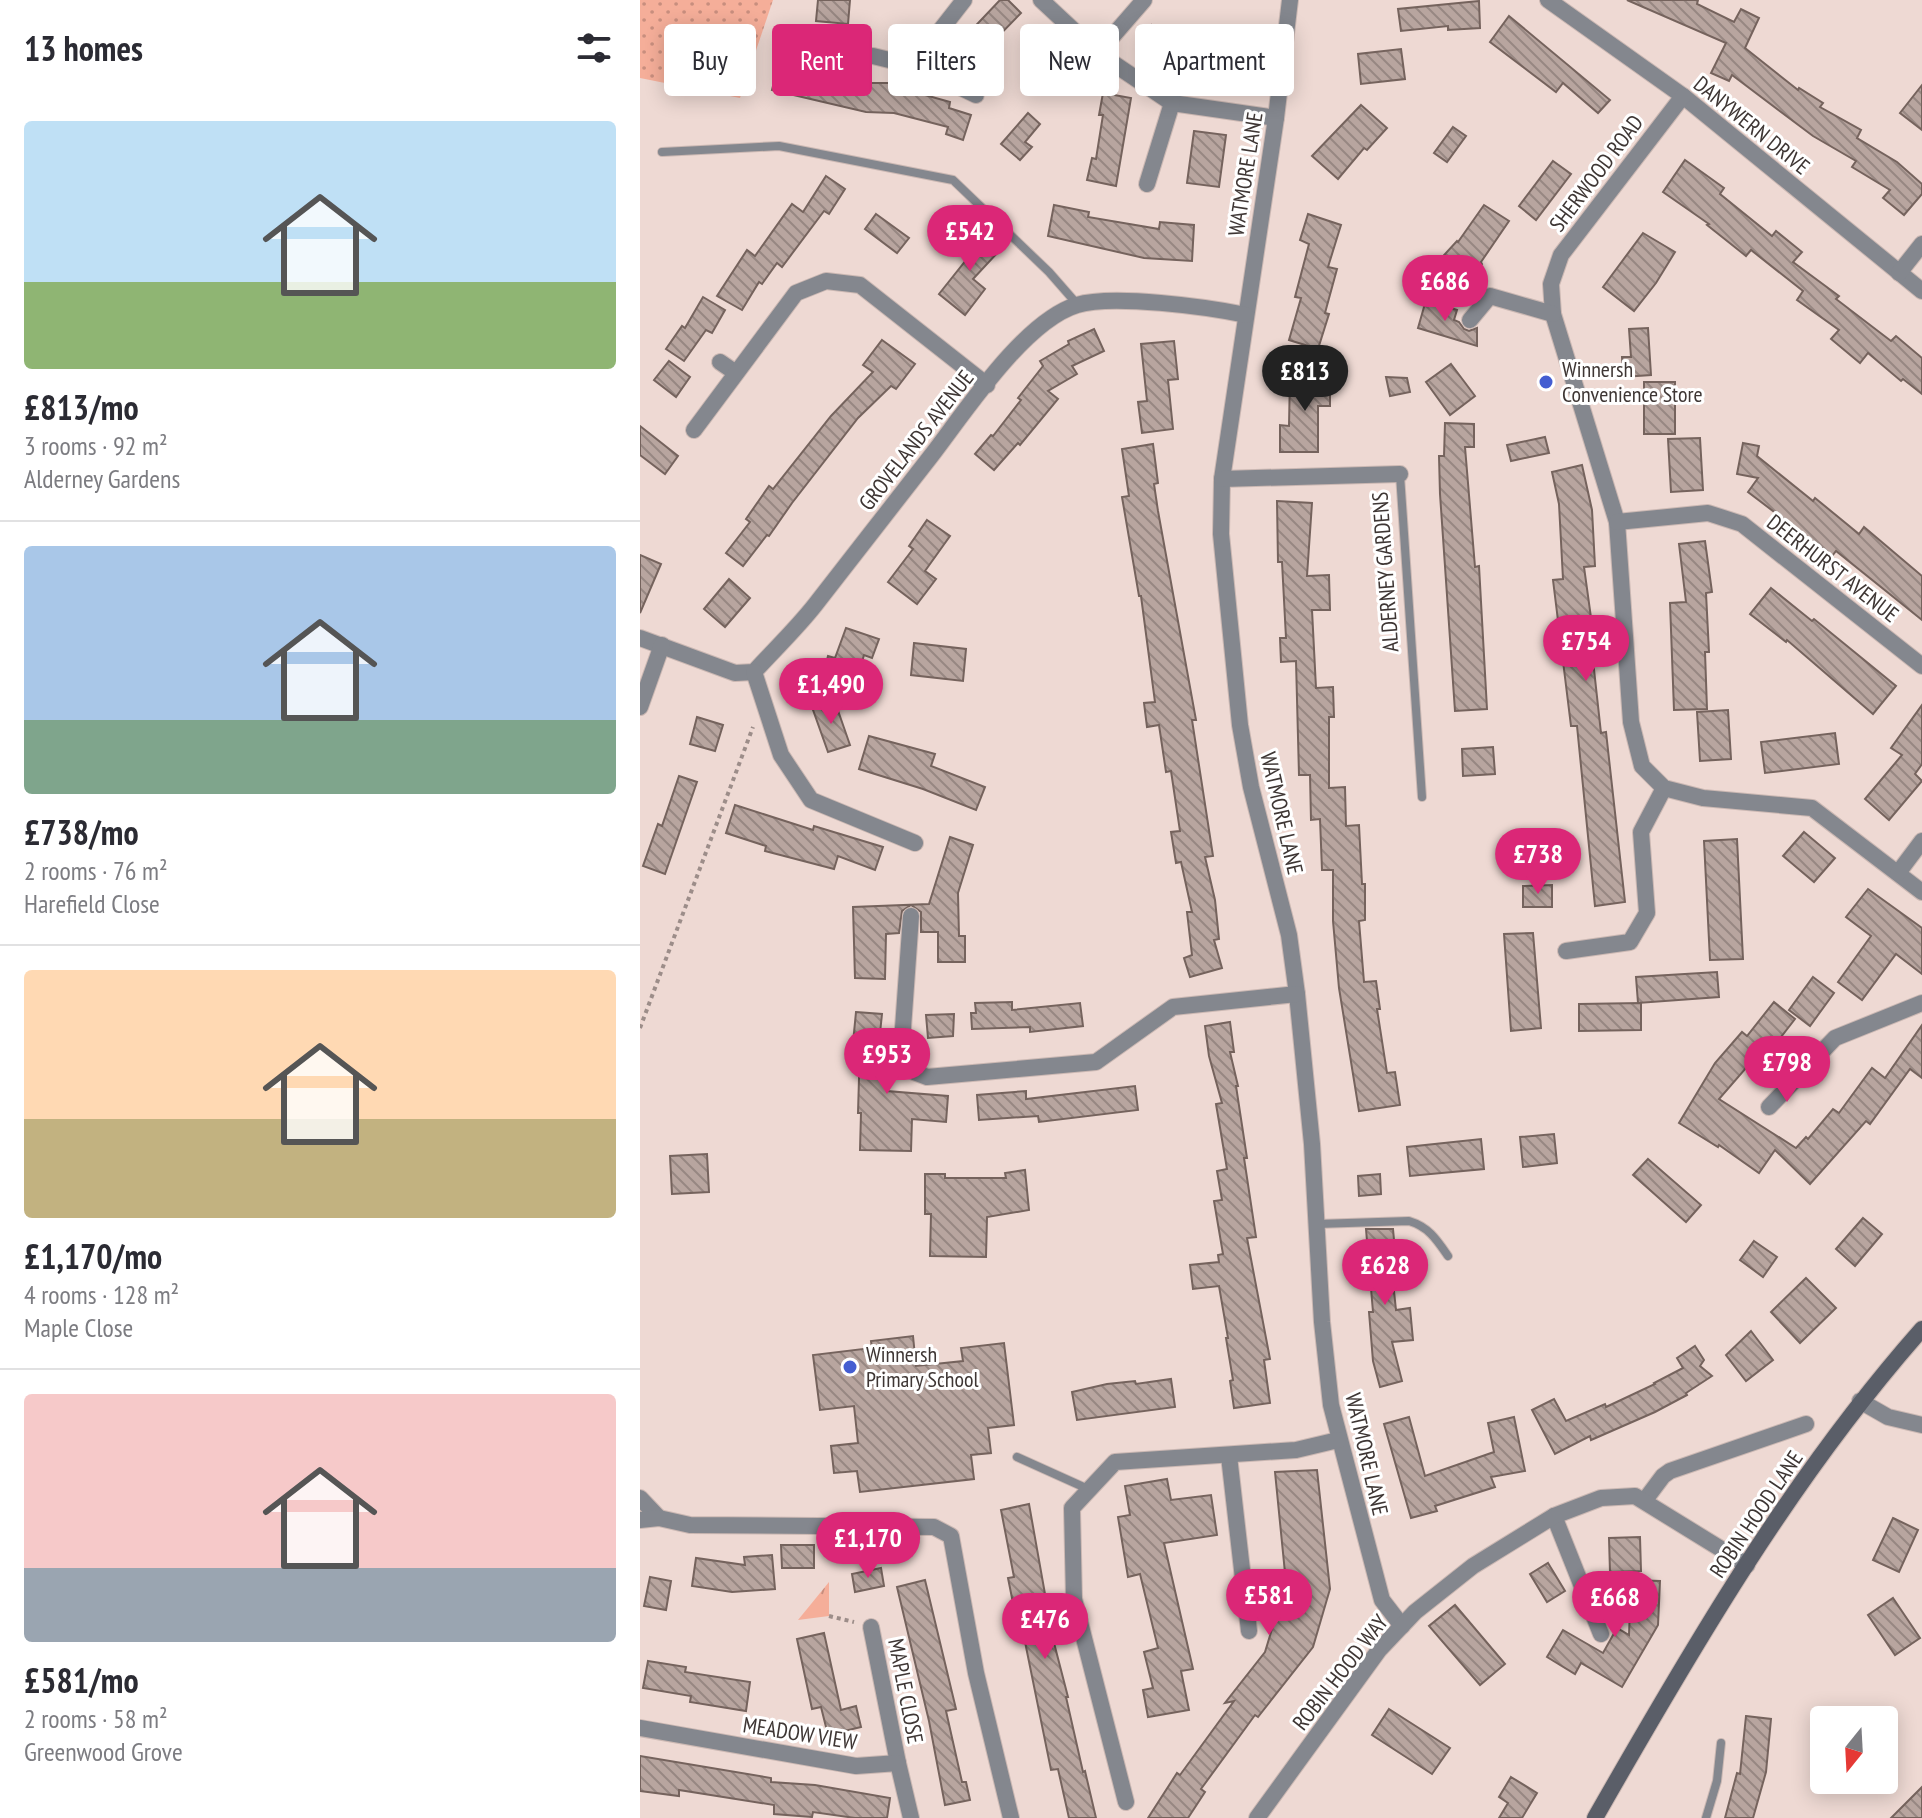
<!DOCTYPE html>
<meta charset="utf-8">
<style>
body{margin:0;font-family:"PT Sans Narrow",sans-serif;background:#f7f7f7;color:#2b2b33;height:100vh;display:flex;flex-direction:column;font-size:30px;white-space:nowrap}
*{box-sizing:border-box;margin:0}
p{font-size:26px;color:#7c7c81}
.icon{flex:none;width:44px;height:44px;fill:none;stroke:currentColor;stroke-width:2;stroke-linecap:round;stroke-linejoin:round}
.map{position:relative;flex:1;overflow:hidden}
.panel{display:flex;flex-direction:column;background:#fff;width:640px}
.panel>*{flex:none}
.hud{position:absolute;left:24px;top:24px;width:760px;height:72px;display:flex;gap:16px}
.needle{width:52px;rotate:198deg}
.controls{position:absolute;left:1170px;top:1706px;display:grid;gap:16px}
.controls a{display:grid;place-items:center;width:88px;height:88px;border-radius:8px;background:#fff;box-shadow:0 4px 20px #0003;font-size:40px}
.price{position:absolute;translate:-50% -68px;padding:0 18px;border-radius:28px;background:#db2777;color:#fff;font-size:26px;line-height:52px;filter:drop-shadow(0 2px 4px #0008)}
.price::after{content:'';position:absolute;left:50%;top:48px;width:24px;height:18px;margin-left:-12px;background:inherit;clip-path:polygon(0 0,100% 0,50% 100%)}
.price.selected{background:#222;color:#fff}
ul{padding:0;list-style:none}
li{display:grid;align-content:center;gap:16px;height:424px;padding:0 24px}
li+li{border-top:2px solid #e1e1e2}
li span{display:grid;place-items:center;height:248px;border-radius:8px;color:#555}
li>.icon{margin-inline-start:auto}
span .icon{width:144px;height:144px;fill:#fffc;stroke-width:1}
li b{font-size:34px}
h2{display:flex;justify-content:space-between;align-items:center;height:96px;padding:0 24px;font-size:34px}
.pill{padding:0 28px;border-radius:8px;background:#fff;box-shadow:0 4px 20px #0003;font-size:28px;line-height:72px}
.pill.selected{background:#db2777;color:#fff}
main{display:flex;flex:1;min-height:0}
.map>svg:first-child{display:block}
.grass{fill:url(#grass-dots)}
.park{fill:url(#park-tufts)}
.building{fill:url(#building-back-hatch);stroke:#75635d;stroke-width:2}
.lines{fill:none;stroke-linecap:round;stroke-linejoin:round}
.service-casing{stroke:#cbb8b3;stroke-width:10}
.minor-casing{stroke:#cbb8b3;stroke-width:18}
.secondary-casing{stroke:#cbb8b3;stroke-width:18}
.path{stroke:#9c8d89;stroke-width:4;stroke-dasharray:4 4;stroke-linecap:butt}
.service{stroke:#84878e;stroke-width:8}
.minor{stroke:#84878e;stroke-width:16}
.secondary{stroke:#5a5e68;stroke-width:16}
.poi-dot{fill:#445dd1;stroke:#fff;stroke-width:3}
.labels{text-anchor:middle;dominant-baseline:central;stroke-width:6;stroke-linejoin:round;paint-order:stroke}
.street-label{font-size:22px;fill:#3e3634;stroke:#fff}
.poi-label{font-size:22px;fill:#3e3634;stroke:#fff;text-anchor:start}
</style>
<main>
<section class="panel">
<h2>13 homes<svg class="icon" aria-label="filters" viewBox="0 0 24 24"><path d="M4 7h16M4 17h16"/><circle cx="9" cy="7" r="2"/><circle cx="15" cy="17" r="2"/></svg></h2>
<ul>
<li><span style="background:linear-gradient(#bfe0f5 65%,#8fb573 0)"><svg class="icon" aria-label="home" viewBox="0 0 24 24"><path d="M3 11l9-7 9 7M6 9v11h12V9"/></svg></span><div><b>£813/mo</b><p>3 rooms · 92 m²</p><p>Alderney Gardens</p></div></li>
<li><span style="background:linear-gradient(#a9c7e8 70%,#7fa58c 0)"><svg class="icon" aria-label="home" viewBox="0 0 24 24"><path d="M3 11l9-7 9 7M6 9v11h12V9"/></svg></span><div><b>£738/mo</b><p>2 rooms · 76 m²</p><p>Harefield Close</p></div></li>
<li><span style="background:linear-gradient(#ffd9b3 60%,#c2b280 0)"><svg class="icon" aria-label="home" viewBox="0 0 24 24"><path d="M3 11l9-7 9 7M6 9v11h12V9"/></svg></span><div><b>£1,170/mo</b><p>4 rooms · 128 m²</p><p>Maple Close</p></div></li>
<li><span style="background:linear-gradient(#f6c9c9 70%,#9aa5b1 0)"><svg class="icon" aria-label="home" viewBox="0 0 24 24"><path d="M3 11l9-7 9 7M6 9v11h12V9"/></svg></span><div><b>£581/mo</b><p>2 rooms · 58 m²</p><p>Greenwood Grove</p></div></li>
</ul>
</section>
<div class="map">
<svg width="1282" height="1818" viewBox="0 0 1282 1818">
<defs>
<pattern id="grass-dots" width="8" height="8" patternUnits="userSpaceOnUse" patternTransform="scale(2)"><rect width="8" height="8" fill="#f5ae99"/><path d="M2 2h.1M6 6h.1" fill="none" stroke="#c88e7e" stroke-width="1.8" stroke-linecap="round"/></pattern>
<pattern id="park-tufts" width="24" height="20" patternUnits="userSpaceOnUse" patternTransform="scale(2)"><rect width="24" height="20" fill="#f5ae99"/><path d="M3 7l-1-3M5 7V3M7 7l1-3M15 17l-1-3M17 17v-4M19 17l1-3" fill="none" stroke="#c88e7e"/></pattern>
<pattern id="building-back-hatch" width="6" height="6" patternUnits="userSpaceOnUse" patternTransform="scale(2)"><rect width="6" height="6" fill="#b8a59f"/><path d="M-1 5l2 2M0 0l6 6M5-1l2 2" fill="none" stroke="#978782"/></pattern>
</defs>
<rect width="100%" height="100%" fill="#eed9d3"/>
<path class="grass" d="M0 0H133L100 98 0 78Z"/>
<path class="park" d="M189 1582V1616L158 1620Z"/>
<g class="building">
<path d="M178 0H210L208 24 176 21Z"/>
<path d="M360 0H368L381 13 340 55 323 39Z"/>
<path d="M987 0H1058L1057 4 1094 22 1101 9 1119 18 1105 48 1158 90 1159 88 1183 103 1180 107 1221 130 1217 138 1257 162 1282 184V194L1264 215 1243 198 1250 190 1212 167 1216 161 1173 136 1092 75 1089 81 1071 73 1086 43Z"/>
<path d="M839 1 840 28 808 30V26L761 31 758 9Z"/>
<path d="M869 16 970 100 958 113 923 83 916 92 850 42Z"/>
<path d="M512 25 538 42 541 35 571 45 570 49 616 56 614 74 579 69 517 49 502 40Z"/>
<path d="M403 37 449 78 435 94H428L386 54Z"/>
<path d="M761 49 765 79 721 84 718 54Z"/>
<path d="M139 62 220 83H260V88L310 102 309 108 331 115 323 140 306 134 308 127 254 113 226 112 132 90Z"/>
<path d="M1282 85V130L1260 113Z"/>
<path d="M463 93 491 98 476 186 447 180 452 158 456 159 463 115H459Z"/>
<path d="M721 105 747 128 727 150 724 148 698 179 672 156Z"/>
<path d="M388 113 400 124 385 142 392 147 380 160 361 144Z"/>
<path d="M813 127 826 136 807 162 794 153Z"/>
<path d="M554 131 586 135 579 187 547 183Z"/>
<path d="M1045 160 1084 188 1080 194 1132 236 1136 231 1162 252 1153 262 1199 296 1196 299 1251 341 1256 336 1282 358V394L1263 379 1261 381 1228 353 1220 363 1191 339 1199 330 1157 300 1163 291 1111 250 1106 256 1067 225 1069 224 1023 192Z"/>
<path d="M913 161 931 174 896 220 879 206Z"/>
<path d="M186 176 205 189 189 214 184 211 142 267 137 263 122 284 119 282 102 310 77 296 107 250 115 256 152 204 163 212Z"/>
<path d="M414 205 449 212 448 217 519 229 520 222 554 225 552 261 504 258 408 236Z"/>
<path d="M844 205 869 221 841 262 842 264 821 288 795 265 817 241 818 242Z"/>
<path d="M236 214 269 238 257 253 225 229Z"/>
<path d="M668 214 701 225 688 267 697 269 685 313 689 314 678 349 649 340 661 298 655 297 669 244 660 240Z"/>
<path d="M336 228 360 250 333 279 345 289 325 315 299 294 330 255 320 245Z"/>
<path d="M1003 233 1035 252 1016 283 994 311 963 287Z"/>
<path d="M63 297 85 310 72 333 66 330 44 361 26 349 42 326 45 328Z"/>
<path d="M786 300 817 310 814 320 819 322 824 329 829 331 837 328V346L778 328Z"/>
<path d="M1008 328 1011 375 983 377 982 357H991L989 329Z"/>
<path d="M454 329 464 351 432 366 437 374 408 391 418 399 380 445 378 443 354 470 335 454 351 435 353 436 381 400 378 398 403 366 400 361 429 344 428 341Z"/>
<path d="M242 340 275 364 256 389 251 386 218 418 152 503 129 536 127 535 103 566 86 553 110 522 106 519 129 486 133 489 191 416 233 372 223 365Z"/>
<path d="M534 341 538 379 528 380 533 429 502 433 498 402 507 401 501 344Z"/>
<path d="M29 361 50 377 36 397 14 380Z"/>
<path d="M811 364 835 396 810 415 786 382Z"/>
<path d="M650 375 690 376V406H678V452H640V425L649 426Z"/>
<path d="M746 377 767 378 770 392 750 396Z"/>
<rect x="1004" y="382" width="31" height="52"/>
<path d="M805 423 834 424V447H825L835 567 839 566 847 709 815 711 800 494 799 456H804Z"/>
<path d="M0 426 38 456 25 474 0 455Z"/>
<path d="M905 437 909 453 871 461 867 445Z"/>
<path d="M1060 438 1063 490 1031 492 1028 439Z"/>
<path d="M1103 443 1119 446 1117 456 1173 501 1175 498 1219 534 1224 527 1282 576V620L1196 551 1192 556 1108 492 1118 478 1097 474Z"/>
<path d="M513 444 518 483 514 484 518 511 556 720H552L573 856 565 857 575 900 579 939 574 940 582 968 550 977 544 958 552 955 547 912H552L541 862 536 863 531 832 540 831 531 771 526 772 519 725 507 727 504 703 515 702 501 596H499L482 497 489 496 482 449Z"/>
<path d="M942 465 952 510 955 566 944 567 953 632 950 633 961 733 966 732 985 902 955 906 937 726H931L913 580 923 579 919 504 912 472Z"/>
<path d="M637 501 672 503 667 576 689 575 690 610H672L676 688 693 687 694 717H689V788L705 787 706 826 719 825 722 884H725V920L719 921 724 982 736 981 740 1009H737L747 1073 755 1072 760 1105 719 1111 699 988 693 921V870H682L680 819 671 820 670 775H659L656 661 641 662 640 638H646L642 562H638Z"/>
<path d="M287 520 310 536 285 571 296 579 277 604 248 582 273 549 269 546Z"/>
<path d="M1065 541 1072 592 1066 593 1069 652H1065L1067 709 1034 710 1030 603 1046 602 1039 544Z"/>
<path d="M0 555 21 564 0 613Z"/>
<path d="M89 579 110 598 85 627 64 609Z"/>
<path d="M1131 588 1172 621 1174 619 1256 686 1233 714 1147 640 1146 642 1110 614Z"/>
<path d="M206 628 239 639 232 658 224 655 215 685 183 676 188 656 195 658Z"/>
<path d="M274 643 326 649 323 681 271 675Z"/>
<path d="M194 699 210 745 188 752 172 707Z"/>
<path d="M1282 705V764L1275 774 1282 781 1249 820 1225 799 1262 755 1251 748Z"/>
<path d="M1088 710 1091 759 1060 761 1057 712Z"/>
<path d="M57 717 83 725 75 751 50 744Z"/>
<path d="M1195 733 1199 764 1125 773 1121 742Z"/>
<path d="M229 736 295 754 291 766 345 787 336 810 283 789 219 769Z"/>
<path d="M853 747 855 774 823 776 822 749Z"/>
<path d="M39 776 57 782 25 874 3 866 18 824 22 826Z"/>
<path d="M95 805 173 830 174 826 243 847 235 870 198 856 194 869 125 851 126 846 86 833Z"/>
<path d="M1164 832 1195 858 1174 882 1143 856Z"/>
<path d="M310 837 333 845 318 893 319 936H325V962H298V932H281V912L271 905 262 911 259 933 246 934 245 979 215 978 213 907 289 904Z"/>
<path d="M1097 839 1103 959 1070 960 1064 841Z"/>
<path d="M912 885V907H883V886Z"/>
<path d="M1228 889 1282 928V974L1256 954 1222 1000 1198 982 1231 936 1206 917Z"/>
<path d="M893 933 901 1028 871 1031 864 934Z"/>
<path d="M1077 972 1079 997 998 1003 996 977Z"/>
<path d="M1173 977 1194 993 1170 1026 1149 1010Z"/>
<path d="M372 1002V1010L440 1003 443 1026 390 1032V1027L332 1029 331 1013H336L335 1003Z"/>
<path d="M1134 1002 1155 1019 1131 1050 1125 1046 1079 1099 1156 1148 1166 1137 1168 1139 1193 1109 1199 1113 1232 1068 1245 1078 1282 1025V1078L1270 1069 1230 1124 1226 1121 1170 1184 1135 1150 1119 1173 1079 1145 1078 1147 1039 1123 1075 1063 1102 1032 1107 1036Z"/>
<path d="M1001 1003V1030L939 1031V1004Z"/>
<path d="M216 1012 242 1014 238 1052H246L245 1086H248L247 1091 308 1096 306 1122 272 1119 271 1151 220 1150 221 1113H218L220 1044 213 1043Z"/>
<path d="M314 1014 313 1036 288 1038 286 1015Z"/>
<path d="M590 1022 594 1052H590L598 1086H596L607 1158H604L616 1237 607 1238 630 1359 624 1360 630 1403 594 1408 590 1381 593 1380 586 1338H588L579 1286 553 1289 550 1265 579 1262 578 1255 583 1254 574 1201 582 1200 577 1171 587 1169 576 1104 582 1103 569 1056 565 1026Z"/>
<path d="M495 1086 498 1110 399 1122 398 1116 339 1120 337 1095 386 1091V1099Z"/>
<path d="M914 1134 917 1163 883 1167 880 1137Z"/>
<path d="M841 1139 844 1169 770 1176 767 1147Z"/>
<path d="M67 1154 69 1192 32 1194 30 1156Z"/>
<path d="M1008 1159 1061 1205 1046 1222 993 1175Z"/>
<path d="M385 1170 389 1210 347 1217 346 1257 290 1256 291 1214H285V1174H305V1178H366L365 1173Z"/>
<path d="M740 1174 741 1194 719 1196 718 1176Z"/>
<path d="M1223 1218 1242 1234 1215 1266 1196 1249Z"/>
<path d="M726 1229H753L756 1262 751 1263 756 1310 770 1308 773 1340 752 1342 762 1381 740 1387 733 1361 729 1312H733Z"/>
<path d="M1114 1241 1137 1257 1123 1277 1100 1260Z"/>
<path d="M1166 1278 1196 1308 1160 1343 1131 1312Z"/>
<path d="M1111 1331 1133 1360 1106 1381 1086 1355Z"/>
<path d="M273 1336 276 1366 323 1361 321 1348 364 1343 374 1425 348 1428 351 1453 331 1455 334 1479 220 1492 217 1471 194 1473 191 1446 218 1443 214 1406 180 1410 173 1355 232 1348 231 1341Z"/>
<path d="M1055 1346 1064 1360 1060 1366 1072 1376 1046 1393 1047 1395 1015 1412 951 1440 950 1436 915 1454 892 1410 914 1399 926 1421 965 1404 966 1407 1015 1384 1014 1383 1043 1368 1037 1358Z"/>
<path d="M531 1379 535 1407 437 1420 432 1392 467 1384 495 1381 496 1384Z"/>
<path d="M769 1417 785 1476 854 1452 848 1423 874 1417 885 1471 851 1477 855 1487 795 1506 797 1511 771 1518 744 1424Z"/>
<path d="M677 1470 690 1589 673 1647 618 1717 615 1715 561 1789 565 1792 548 1818H508L537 1773 540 1775 594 1701 585 1703 625 1652 646 1583 635 1472Z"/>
<path d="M527 1479 531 1500 571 1495 577 1535 524 1543 553 1669 541 1671 549 1710 508 1717 503 1690 513 1688 504 1652 518 1648 500 1574 488 1577 478 1517 490 1515 485 1486Z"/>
<path d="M389 1504 413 1639 428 1697H426L443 1772 445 1771 456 1818H429L418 1769 411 1770 384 1637 380 1638 368 1578 374 1577 361 1510Z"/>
<path d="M1253 1518 1278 1530 1259 1572 1233 1560Z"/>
<path d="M1000 1537 1001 1571 970 1572 969 1538Z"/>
<path d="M141 1545H174V1568H142Z"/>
<path d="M132 1555 135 1589 92 1592 52 1586 56 1558 105 1565 104 1557Z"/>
<path d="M908 1563 925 1591 907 1602 890 1574Z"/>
<path d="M241 1568 244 1586 215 1592 212 1574Z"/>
<path d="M10 1577 31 1581 26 1610 4 1606Z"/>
<path d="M285 1580 316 1709 306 1711 322 1782H326L330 1800 305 1805 289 1721 257 1587Z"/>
<path d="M991 1580 1020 1581 1018 1625 982 1687 941 1663 935 1674 907 1657 923 1630 963 1653 977 1628 989 1635Z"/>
<path d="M1253 1598 1280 1638 1255 1655 1228 1615Z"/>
<path d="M815 1605 865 1664 840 1685 789 1626Z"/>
<path d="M184 1633 201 1710 216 1706 221 1727 188 1735 181 1707 172 1709 157 1639Z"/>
<path d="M8 1661 46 1667 45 1672 110 1682 106 1711 50 1702 51 1696 3 1688Z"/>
<path d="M749 1709 810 1748 792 1774 732 1735Z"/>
<path d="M1106 1716 1131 1719 1126 1772 1113 1818H1085L1097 1773 1100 1774Z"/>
<path d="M0 1756 131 1778V1782L175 1785 250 1798 247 1818H215L173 1812 172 1817 134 1814V1805L39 1790V1796L0 1791Z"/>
<path d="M871 1777 897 1793 882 1818H859L868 1803 859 1797Z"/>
<path d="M1282 1787V1818H1251Z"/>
</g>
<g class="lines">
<g class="service-casing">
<g id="service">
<path d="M22 152 139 146 313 180 409 272 437 304"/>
<path d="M760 475 782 797"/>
<path d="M677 1224 769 1221C789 1227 797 1240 808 1256"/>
<path d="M377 1457 448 1489"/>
<path d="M1066 1818 1077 1781 1081 1743"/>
</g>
</g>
<g class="minor-casing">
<g id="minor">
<path d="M401 0 458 53 532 103 636 118"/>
<path d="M650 0 636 118 582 479 581 534 600 725 611 787 649 935 657 994 672 1144 682 1322 691 1405 742 1600 762 1626"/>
<path d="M908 0 1043 96 1282 291"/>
<path d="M458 53 504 0"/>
<path d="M233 56 278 67 292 41 324 0"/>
<path d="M278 67 336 95"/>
<path d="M1043 96 921 255 911 284 913 314 977 522 991 722 1002 766 1024 788 1063 798 1172 808 1282 892"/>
<path d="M507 184 532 103"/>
<path d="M1259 273 1282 244"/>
<path d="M830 320 850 296 913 314"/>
<path d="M80 362 96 373"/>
<path d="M54 430 156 293 186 281 220 285 347 385"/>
<path d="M582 479 760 474"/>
<path d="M977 522 1068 513 1102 524 1282 666"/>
<path d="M0 638 95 673 114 672C134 650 157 628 175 605 214 555 252 506 291 456 325 412 384 321 437 305 472 294 568 307 606 315"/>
<path d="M114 672 141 755 171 800 275 843"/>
<path d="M0 707 22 645"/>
<path d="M1258 873 1282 841"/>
<path d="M271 916 261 1056 274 1072 287 1077 456 1062 533 1007 657 994"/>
<path d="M926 951 990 942 1007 913 1001 832 1024 788"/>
<path d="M1129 1107 1195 1038 1282 1003"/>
<path d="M1220 1401 1248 1417 1282 1425"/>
<path d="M589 1456 609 1631"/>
<path d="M0 1498 19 1518"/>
<path d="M1005 1500 1023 1476 1030 1471 1166 1424"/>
<path d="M914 1516 961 1634"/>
<path d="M0 1520 19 1518 50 1525 294 1527 311 1536 336 1673 371 1818"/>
<path d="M231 1627 258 1763"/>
<path d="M0 1728 216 1766 258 1763 271 1818"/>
<path d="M486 1802 434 1599 432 1508 475 1462 656 1450 698 1440"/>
<path d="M617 1818 739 1650 775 1612 833 1566 914 1516 961 1498 995 1496 1107 1565"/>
</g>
</g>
<g class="secondary-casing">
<path id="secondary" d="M955 1818C1052 1648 1152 1476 1282 1329"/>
</g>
<g class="path">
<path d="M0 1028 113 727"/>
<path d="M189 1616 214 1622"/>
</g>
<use href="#service" class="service"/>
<use href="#minor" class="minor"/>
<use href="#secondary" class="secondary"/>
</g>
<g class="poi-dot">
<circle cx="906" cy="382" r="8"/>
<circle cx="210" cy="1367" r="8"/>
</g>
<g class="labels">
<g class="street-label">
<text transform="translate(1112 125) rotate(39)">DANYWERN DRIVE</text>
<text transform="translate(956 173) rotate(-53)">SHERWOOD ROAD</text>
<text transform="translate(605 174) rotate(-81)">WATMORE LANE</text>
<text transform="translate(276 440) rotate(-52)">GROVELANDS AVENUE</text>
<text transform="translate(1193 568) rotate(38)">DEERHURST AVENUE</text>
<text transform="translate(745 572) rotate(-94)">ALDERNEY GARDENS</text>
<text transform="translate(642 813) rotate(77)">WATMORE LANE</text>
<text transform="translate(727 1454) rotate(77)">WATMORE LANE</text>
<text transform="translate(1116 1514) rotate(-56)">ROBIN HOOD LANE</text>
<text transform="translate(700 1672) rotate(-52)">ROBIN HOOD WAY</text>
<text transform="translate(266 1691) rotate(79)">MAPLE CLOSE</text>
<text transform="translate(160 1733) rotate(9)">MEADOW VIEW</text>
</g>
<g class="poi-label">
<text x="922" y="369">Winnersh<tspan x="922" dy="25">Convenience Store</tspan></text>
<text x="226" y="1354">Winnersh<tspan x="226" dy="25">Primary School</tspan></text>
</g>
</g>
</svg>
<div class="controls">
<a><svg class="needle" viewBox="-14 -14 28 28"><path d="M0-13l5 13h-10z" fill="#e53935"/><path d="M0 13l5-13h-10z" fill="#7c7c81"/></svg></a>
</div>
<b class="price" style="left:330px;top:273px">£542</b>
<b class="price" style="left:805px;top:323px">£686</b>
<b class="price selected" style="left:665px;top:413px">£813</b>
<b class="price" style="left:946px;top:683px">£754</b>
<b class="price" style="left:191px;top:726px">£1,490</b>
<b class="price" style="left:898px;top:896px">£738</b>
<b class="price" style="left:247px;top:1096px">£953</b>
<b class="price" style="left:1147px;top:1104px">£798</b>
<b class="price" style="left:745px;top:1307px">£628</b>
<b class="price" style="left:228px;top:1580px">£1,170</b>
<b class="price" style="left:629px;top:1637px">£581</b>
<b class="price" style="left:975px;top:1639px">£668</b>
<b class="price" style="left:405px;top:1661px">£476</b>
<div class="hud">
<a class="pill">Buy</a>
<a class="pill selected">Rent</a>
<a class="pill">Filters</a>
<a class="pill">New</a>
<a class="pill">Apartment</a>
</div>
</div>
</main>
